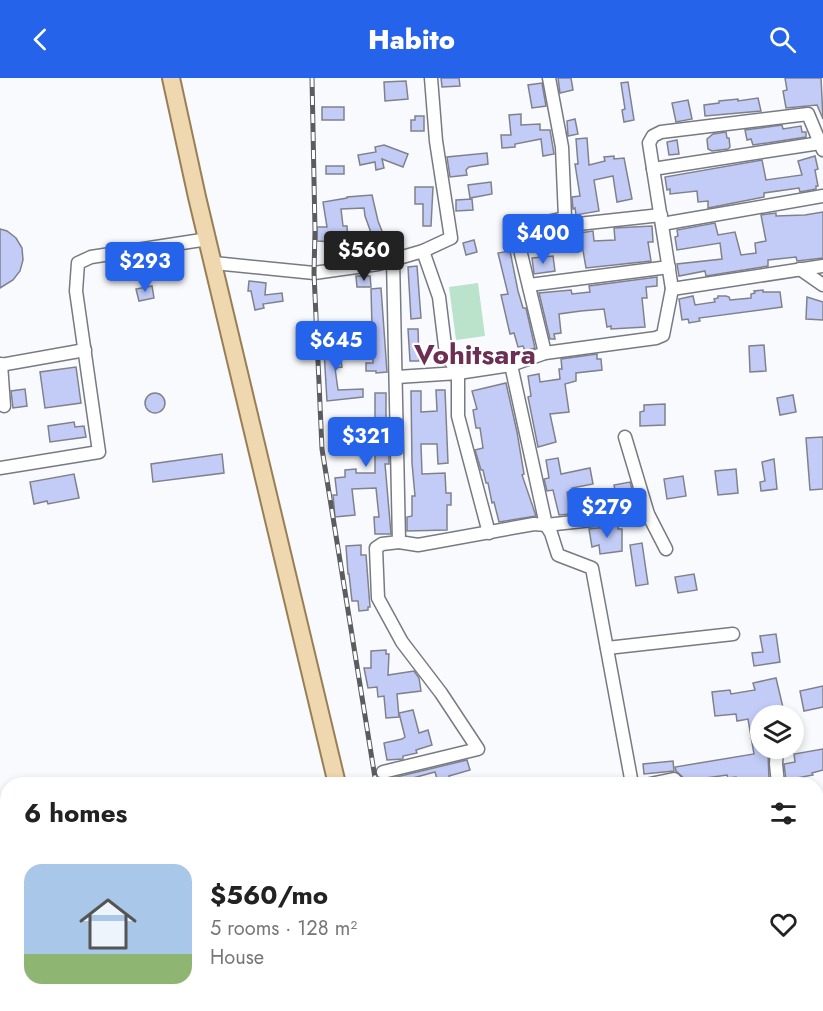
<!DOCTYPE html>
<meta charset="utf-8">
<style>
body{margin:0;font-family:Jost,sans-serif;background:#f6f6f6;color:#222;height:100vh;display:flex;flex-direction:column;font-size:22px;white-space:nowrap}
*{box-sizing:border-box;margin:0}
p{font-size:20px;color:#767676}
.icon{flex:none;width:33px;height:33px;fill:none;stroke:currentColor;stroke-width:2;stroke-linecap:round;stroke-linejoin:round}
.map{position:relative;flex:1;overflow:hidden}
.side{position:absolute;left:0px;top:699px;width:824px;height:234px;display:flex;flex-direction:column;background:#fff;border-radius:24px 24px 0 0;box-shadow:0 3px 9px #0003}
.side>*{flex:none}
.tools{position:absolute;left:750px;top:627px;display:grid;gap:12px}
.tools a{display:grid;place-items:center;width:54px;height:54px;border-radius:50%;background:#fff;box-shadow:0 3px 9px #0003;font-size:30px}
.price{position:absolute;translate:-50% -51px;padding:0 14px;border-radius:6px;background:#2563eb;color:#fff;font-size:20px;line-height:39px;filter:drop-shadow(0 2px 3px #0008)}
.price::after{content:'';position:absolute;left:50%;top:36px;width:18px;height:14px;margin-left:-9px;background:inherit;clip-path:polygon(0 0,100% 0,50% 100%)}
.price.active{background:#222;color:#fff}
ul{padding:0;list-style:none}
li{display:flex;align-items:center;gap:18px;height:150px;padding:0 24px}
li+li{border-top:2px solid #e0e0e0}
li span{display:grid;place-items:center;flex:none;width:168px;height:120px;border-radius:18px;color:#555}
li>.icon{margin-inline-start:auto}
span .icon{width:72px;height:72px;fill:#fffc;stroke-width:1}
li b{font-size:26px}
h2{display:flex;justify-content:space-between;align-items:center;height:72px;padding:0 24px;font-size:26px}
header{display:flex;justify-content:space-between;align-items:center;height:78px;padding:0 24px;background:#2563eb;color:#fff;font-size:27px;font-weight:800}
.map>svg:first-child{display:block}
.green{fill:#bbe2ca}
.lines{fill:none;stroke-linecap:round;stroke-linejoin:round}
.canal{stroke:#6fbcc1;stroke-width:10}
.building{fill:#c3ccf7;stroke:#80828b;stroke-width:1.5}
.minor-casing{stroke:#787a83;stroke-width:15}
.major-casing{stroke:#997f55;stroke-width:20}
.minor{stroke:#fff;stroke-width:12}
.major{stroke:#efd7af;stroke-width:16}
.rail-casing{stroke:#5b5c5f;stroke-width:5}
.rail{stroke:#fff;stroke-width:3;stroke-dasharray:9;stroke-linecap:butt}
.labels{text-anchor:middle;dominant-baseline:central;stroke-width:4.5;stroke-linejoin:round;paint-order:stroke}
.district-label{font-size:28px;font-weight:bold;fill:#6c2f54;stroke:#fff}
</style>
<header><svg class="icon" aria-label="back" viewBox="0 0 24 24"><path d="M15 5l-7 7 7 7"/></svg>Habito<svg class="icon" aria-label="search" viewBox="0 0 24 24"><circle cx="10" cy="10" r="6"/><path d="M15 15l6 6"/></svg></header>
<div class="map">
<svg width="823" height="933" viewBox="0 0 823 933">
<rect width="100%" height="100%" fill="#f9fafe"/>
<path class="green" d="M478 205 485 258 456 262 449 209Z"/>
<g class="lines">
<g class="canal">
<path d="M0 796 8 825"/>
<path d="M33 926 35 933"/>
</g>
</g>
<g class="building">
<path d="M441 0H459L460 8 442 9Z"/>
<path d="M558 0H571L573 12 560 15Z"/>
<path d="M785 0H821L823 41 817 27 786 30 783 13 787 12Z"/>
<path d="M406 3 408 21 385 23 384 4Z"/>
<path d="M628 4 634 42 624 44 622 32 625 31 621 5Z"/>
<path d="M542 5 546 28 532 30 528 7Z"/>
<path d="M758 20 761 33 705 38 704 27 719 25V23L738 21V23Z"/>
<path d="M688 22 692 41 676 44 672 25Z"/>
<rect x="322" y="29" width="22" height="13"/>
<path d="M521 36V47L540 46V52H550L554 76 543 78 541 61 515 66V69L502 70 501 57H511L509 37Z"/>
<path d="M415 38H424V53H411V42H415Z"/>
<path d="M575 41 578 56 568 58 567 43Z"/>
<path d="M782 47 783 51 801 48 802 54H806V59L753 67 751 61 747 62 745 52Z"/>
<path d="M726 54 727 60H729L730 69 728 71 712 73 708 71 707 61 713 56Z"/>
<path d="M587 60 589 87 605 83 604 79 614 78V81L624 80 632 121 617 124 613 98 594 102 599 133 576 137 575 130 573 131 572 119 580 118 575 86H578L576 61Z"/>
<path d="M677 62 679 76 669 77 667 64Z"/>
<path d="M384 67 408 76 403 89 382 81 384 90 376 92 375 84 360 87 358 77 376 74 375 69Z"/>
<path d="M487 75 488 86 469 89 466 92 467 97 450 99 447 79Z"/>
<path d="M815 78 818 91 815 92 818 108H816V111L800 114 799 110 764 115V119L708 130V123L698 124 697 113 670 116V111L667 112 665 99 762 82 766 102 802 97 798 83Z"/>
<rect x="326" y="88" width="18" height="8"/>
<path d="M491 104 492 116 470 120 468 107Z"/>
<path d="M415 109H433L431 148H423V126H415Z"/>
<path d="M372 117 378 143 390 173 379 177 365 138 364 130 341 131 343 148H347L349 182 335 184 334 164 317 163V149H327L323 124 347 120V119Z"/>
<path d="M472 121 473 132 456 133V122Z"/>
<path d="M823 134V180L797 183 796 179 768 182V188L706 198 705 193 679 198 677 186 722 181 720 165 677 172 675 159 678 158 677 152 715 145 718 157 735 154 741 177 756 175 755 165 766 163 761 137 776 135V138L805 137Z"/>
<path d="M652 148 653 164H648L651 183 586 190 580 155 593 153 594 163 615 162 614 150Z"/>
<path d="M0 151 7 153 16 160 22 170 23 182 20 193 13 202 0 210Z"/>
<path d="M474 162 477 174 466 177 463 165Z"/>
<path d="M510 173 518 213 523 230H526L535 270 525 273 523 268 518 269 514 255 510 256 501 217 508 216 498 175Z"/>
<path d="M553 178 555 193 534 196 532 180Z"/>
<path d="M417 188 421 240 411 241 408 189Z"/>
<path d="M356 198H370L371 209H357Z"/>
<path d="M657 199V208L646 209 647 220H642L645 249 611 251V248L607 249 604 231 581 233 559 236 561 255 554 256 555 261H550L539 215 571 212 572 216 590 214 589 208Z"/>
<path d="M249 203 266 205 265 217 282 215 283 223 263 226 264 230 255 232 251 213H248Z"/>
<path d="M152 208 154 220 139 223 136 211Z"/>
<path d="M381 210 387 294 376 295V293H366V285H373L371 211Z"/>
<path d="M763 212V214H780L782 229 699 240 700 243 689 245 688 241 682 242 679 221 693 218 695 227 715 224 714 221 718 220V218H726L729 219 730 222 751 220V216L755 215 754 213Z"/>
<path d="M807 219 823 224V242L806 241Z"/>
<path d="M408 251H418L419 283H410Z"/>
<path d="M342 257 343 268 339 269 342 289 335 290 338 312 363 311V319L327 323 324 273 330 272 328 259Z"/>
<path d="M764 267 766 293 750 294 749 268Z"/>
<path d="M597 276V281H601L602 292 576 295V303L565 306 569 334 550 336 556 364 538 369 528 319 531 318 528 298 539 296 540 304 560 301 559 291H562L561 281Z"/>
<path d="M76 289 81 325 45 330 40 294Z"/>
<path d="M506 305 517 354 524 396 522 397 536 438 499 444 494 424 492 425 488 405H486L483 392H481L475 372 483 370 480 350H476L473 332 477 331 472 313Z"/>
<path d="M25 311 27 328 13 330 11 313Z"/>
<path d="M436 312H445L448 385 438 386 437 366H421L422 396 445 395 446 415H451V427H447V452L407 453V439L412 438V418H415L412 385 411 313H421V334L437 333Z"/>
<path d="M375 315H386V375H389V386H385L391 456H375L374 439H379L376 410 352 411 355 437 335 439 333 417H337L335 400 345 399V392L356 391V395H375V373L339 374 338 352 375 351Z"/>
<circle cx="155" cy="325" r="10"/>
<path d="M793 317 796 334 780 337 777 320Z"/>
<path d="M665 326V347L640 348V334L644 333V327Z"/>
<path d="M74 344 75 349 84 348 86 359 50 364 48 348Z"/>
<path d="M823 359V411L810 412 806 360Z"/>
<path d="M222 376 224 395 153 404 151 386Z"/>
<path d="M558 380 561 396 590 390 593 406 572 410 573 413 567 414 571 436 559 437 553 412 547 413 544 401 549 400 546 382Z"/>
<path d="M774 381 777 411 761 413 760 404 765 403 762 384Z"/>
<path d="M736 391 738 415 718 417 715 393Z"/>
<path d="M74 396 79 420 48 426 47 423 34 426 30 404Z"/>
<path d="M683 398 686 418 667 421 664 401Z"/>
<path d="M630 404 634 418 617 422 614 407Z"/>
<path d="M618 448V451H622V473L600 476 599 467 592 469 589 451Z"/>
<path d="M642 465 648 506 636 508 630 467Z"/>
<path d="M361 467V477H366L370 529H368V532L359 533 358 523H352L349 496H348L346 468Z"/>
<path d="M694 496 697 512 678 515 675 499Z"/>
<path d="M776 556 780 584 754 588 752 575 763 574 760 558Z"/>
<path d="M386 572V576H389L388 597 414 593 419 600 421 613 397 616 399 639 386 640 384 618 378 619 377 609 368 610 364 590H371V573Z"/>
<path d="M776 600 785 638H760V670H766L768 673 769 703 737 706 736 699 728 700 727 697 706 700 702 701V704L692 706 691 702 687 703 676 693 675 689 754 676 748 641 737 643 736 636 715 638 712 614 730 612 731 616 755 612 753 605Z"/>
<path d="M823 608V629L804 633 800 613Z"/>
<path d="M413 632 419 655 428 652 432 667 416 672 417 675 403 678V681L387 682 384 665 402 661 405 659 399 635Z"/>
<path d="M823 671V692L812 695 813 697 786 702 784 686 795 684 794 676Z"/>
<path d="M467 682 470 692 449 698 450 700 438 704 435 694 398 704V706H389L388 701Z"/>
<path d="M673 683 674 693 644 696 643 686Z"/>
</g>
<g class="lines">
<g class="minor-casing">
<g id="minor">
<path d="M549 0 562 69 565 140 569 147 661 137"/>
<path d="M653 91 820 65"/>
<path d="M662 146 823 118"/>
<path d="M423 173 439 219 446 276 458 295 511 287 545 275 656 260 663 257 672 211 649 65 653 58 661 54 808 36 823 72"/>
<path d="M393 181 399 464 418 467 534 446 546 447 648 436"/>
<path d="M214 185 314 195 378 186 423 173 451 160 436 63 431 0"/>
<path d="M800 191 823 207"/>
<path d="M529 207 669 189"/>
<path d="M672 211 823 188"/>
<path d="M545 275 515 151 565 140"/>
<path d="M1 286 4 328"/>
<path d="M0 287 85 272"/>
<path d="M511 287 546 447 551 455 558 477 592 490 632 706"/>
<path d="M397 299 458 295V338L489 455"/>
<path d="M625 359 648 436 666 471"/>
<path d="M0 390 99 374 76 213 78 185 91 179 208 161"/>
<path d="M607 570 733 556"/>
<path d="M777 670 776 686 778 706"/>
<path d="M383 694 478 671 441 615 402 564 378 520 376 470 382 466 399 464"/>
<path d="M650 706 674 701 679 706"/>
<path d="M816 794 823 792"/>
<path d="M816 858 823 856"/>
<path d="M816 918 823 916"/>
<path d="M694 926 696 933"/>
<path d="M761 933 788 926"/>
</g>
</g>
<g class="major-casing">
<g id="major">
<path d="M171 0 197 119 337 706"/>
<path d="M386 926 387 933"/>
</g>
</g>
<use href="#minor" class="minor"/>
<use href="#major" class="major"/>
<g class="rail-casing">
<g id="rail">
<path d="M312 0 315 153 314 195 322 371 376 706"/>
<path d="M404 926 406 933"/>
</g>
</g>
<use href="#rail" class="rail"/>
</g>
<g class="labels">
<g class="district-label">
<text x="475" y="276">Vohitsara</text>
</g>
</g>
</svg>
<div class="tools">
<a><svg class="icon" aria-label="layers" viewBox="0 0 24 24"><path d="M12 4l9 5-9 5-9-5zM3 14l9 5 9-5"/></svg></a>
</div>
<b class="price" style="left:543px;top:187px">$400</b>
<b class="price active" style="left:364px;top:204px">$560</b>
<b class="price" style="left:145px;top:215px">$293</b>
<b class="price" style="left:336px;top:294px">$645</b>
<b class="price" style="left:366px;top:390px">$321</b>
<b class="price" style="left:607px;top:461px">$279</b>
<section class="side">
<h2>6 homes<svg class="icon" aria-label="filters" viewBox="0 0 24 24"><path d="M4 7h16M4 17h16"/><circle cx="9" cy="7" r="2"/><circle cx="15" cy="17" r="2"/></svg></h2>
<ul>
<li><span style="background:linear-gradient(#a9c7e8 75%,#8fb573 0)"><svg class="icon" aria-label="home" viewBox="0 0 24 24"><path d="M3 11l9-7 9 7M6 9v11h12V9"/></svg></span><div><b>$560/mo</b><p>5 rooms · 128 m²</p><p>House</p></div><svg class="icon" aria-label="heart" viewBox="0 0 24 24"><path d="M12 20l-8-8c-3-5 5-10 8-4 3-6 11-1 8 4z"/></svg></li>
</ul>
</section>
</div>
